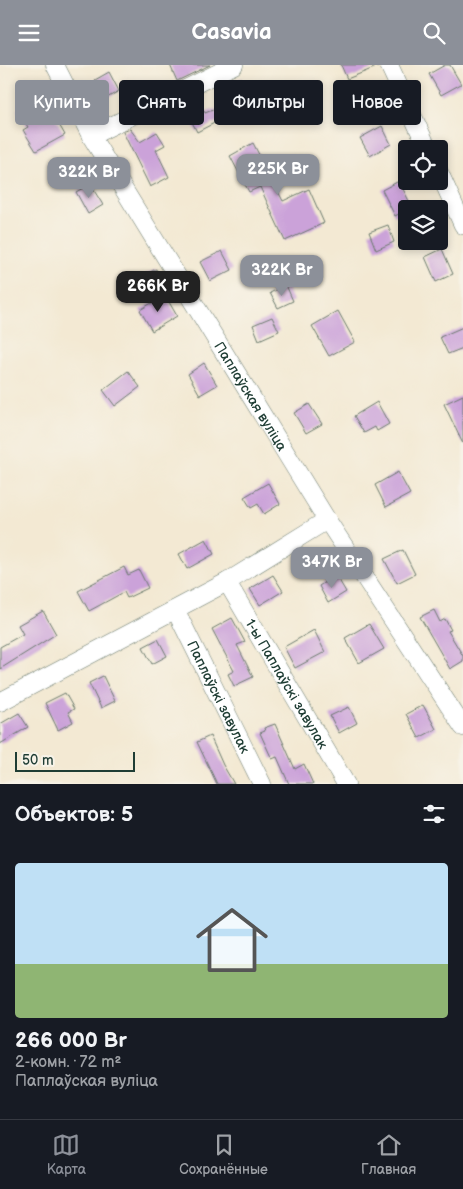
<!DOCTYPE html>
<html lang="ru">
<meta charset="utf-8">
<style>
body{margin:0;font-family:"Balsamiq Sans",sans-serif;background:#242831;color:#f1f3f6;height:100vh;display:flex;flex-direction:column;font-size:19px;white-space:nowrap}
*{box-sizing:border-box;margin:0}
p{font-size:16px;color:#9ea1a6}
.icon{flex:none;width:28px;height:28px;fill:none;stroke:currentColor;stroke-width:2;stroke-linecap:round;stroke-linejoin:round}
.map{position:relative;height:719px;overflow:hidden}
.sheet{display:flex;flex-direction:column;background:#171b24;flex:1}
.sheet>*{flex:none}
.top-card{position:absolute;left:15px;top:15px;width:434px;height:45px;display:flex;gap:10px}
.tools{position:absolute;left:398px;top:75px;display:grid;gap:10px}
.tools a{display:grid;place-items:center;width:50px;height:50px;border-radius:5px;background:#171b24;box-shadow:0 2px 8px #0003;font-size:25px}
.scale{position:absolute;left:15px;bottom:12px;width:120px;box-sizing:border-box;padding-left:5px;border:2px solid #1f3d34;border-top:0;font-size:14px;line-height:18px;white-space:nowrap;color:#1f3d34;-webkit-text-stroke:4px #f7f3e8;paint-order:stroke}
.price{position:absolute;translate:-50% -42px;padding:0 11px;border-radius:10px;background:#8c9099;color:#fff;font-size:16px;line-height:32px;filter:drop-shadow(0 1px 2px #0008)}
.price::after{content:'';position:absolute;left:50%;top:30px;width:15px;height:11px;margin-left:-8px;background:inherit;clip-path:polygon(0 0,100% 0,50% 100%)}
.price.active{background:#222;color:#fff}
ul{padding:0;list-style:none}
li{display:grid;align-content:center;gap:10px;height:265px;padding:0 15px}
li span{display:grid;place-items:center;height:155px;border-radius:5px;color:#555}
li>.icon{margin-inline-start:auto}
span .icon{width:90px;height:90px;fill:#fffc;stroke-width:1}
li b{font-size:21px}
h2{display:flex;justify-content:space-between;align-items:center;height:60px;padding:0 15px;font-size:21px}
.tag{padding:0 18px;border-radius:5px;background:#171b24;box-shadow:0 2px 8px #0003;font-size:18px;line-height:45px}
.tag.active{background:#8c9099;color:#fff}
header{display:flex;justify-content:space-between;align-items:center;height:65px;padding:0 15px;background:#8c9099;color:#fff;font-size:22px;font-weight:700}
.dock{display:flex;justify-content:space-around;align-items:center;height:70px;border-top:1px solid #363941;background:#171b24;font-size:14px;color:#9ea1a6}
.dock a{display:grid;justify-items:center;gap:2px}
.dock .active{color:#8c9099}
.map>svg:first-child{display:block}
.building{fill:#cba2d9}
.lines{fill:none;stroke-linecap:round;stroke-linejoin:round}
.street-casing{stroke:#69796c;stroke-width:19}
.street{stroke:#fff;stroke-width:18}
.labels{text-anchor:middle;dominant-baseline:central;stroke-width:5;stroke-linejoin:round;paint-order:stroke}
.street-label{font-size:14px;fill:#1f3d34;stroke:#f7f3e8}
</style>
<header><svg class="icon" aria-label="menu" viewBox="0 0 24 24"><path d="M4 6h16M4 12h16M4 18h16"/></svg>Casavia<svg class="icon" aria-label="search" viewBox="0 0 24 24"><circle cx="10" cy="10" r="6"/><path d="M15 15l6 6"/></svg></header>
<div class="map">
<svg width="463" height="719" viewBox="0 0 463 719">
<rect width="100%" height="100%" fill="#f7f3e8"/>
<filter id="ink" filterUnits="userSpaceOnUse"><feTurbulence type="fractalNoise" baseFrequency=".02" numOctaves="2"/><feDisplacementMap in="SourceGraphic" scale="10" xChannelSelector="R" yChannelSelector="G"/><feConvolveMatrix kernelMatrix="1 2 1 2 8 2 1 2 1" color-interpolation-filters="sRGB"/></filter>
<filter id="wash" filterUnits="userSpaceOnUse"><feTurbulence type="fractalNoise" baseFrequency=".0096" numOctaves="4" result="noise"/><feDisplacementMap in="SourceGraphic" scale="20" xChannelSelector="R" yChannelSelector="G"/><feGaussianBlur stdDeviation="1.12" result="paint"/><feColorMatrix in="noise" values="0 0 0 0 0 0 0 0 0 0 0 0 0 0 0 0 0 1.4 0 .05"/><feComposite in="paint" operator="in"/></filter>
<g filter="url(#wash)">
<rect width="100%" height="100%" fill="#f3e9d3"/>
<g id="blocks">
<g class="building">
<path d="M170 0H210L177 16Z"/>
<path d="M341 0H379V1L347 14Z"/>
<path d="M445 0H450L461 19 441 30 429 9Z"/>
<path d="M109 7 119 26 105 34 95 15Z"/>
<path d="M241 13 247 25 232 32 226 20Z"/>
<path d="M44 28 53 42 50 44 65 70 36 86 23 65 28 62 17 45Z"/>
<path d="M197 32 205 48 215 44 220 55 197 67 183 39Z"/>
<path d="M382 61 391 79 370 91 360 73Z"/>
<path d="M130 64 140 77 157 67 165 80 156 85 169 112 150 122 123 67Z"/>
<path d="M253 78 283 136 309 124 324 158 285 176 260 122 249 127 230 91Z"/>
<path d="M399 116 412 142 395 151 382 125Z"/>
<path d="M90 119 103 140 88 149 76 127Z"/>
<path d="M388 160 394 177 376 185 369 167Z"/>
<path d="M442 184 453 209 436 217 425 192Z"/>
<path d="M222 186 232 205 210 216 200 197Z"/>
<path d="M156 204 163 218 151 224 144 210Z"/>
<path d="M286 220 293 236 278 243 270 228Z"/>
<path d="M165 230 177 251 152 266 140 245Z"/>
<path d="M338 246 355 277 329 291 312 261Z"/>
<path d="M272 252 279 266 259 275 253 260Z"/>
<path d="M463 262V283L448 289 440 272Z"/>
<path d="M204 298 217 320 200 330 188 309Z"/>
<path d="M128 306 140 322 115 341 103 325Z"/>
<path d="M463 330V379L444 339Z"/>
<path d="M377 337 389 359 377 366 375 362 364 368 354 351Z"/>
<path d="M309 339 322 359 306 368 294 348Z"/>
<path d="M398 407 410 429 386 442 375 420Z"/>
<path d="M268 418 280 439 264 449 258 439 251 443 244 432Z"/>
<path d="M206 474 214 489 187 504 179 489Z"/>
<path d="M403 485 415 509 397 518 384 494Z"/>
<path d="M124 502 128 510 139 505 148 523 127 533 124 527 89 546 78 526Z"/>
<path d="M273 510 283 526 260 540 250 524Z"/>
<path d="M336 510 346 527 328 538 319 521Z"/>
<path d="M434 545 440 557 445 554 451 565 448 566 463 591V596L450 604 420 552Z"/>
<path d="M43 546 56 569 0 604V582L23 569 18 560Z"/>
<path d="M232 553 245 577 237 580 253 612 234 621 228 609 234 606 212 564Z"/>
<path d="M369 559 384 584 359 598 345 573Z"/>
<path d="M314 565 325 587 295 603 284 582Z"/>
<path d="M158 574 167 591 152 599 143 582Z"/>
<path d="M103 611 115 636 101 643 89 618Z"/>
<path d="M65 628 74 644 68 647 73 657 58 665 45 638Z"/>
<path d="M423 640 436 664 419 673 406 649Z"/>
<path d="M349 642 357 658 339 668 330 651Z"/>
<path d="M19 648 28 662 0 679V659Z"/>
<path d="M275 659 295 704 304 699 313 719H289L277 692 272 694 260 668 265 666 264 663Z"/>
<path d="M210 671 223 700 234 719H217L197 677Z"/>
</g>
</g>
</g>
<g filter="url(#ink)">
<use href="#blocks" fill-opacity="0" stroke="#69796c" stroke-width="1"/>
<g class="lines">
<g class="street-casing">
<g id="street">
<path id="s1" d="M55 0 91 71 327 455 463 662"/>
<path d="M389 0 428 84"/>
<path d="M91 71 234 0"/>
<path d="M439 107 463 160"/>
<path id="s2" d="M227 517 346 719"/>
<path id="s3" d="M176 546 262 719"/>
<path d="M0 637 227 517 327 455"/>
</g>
</g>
<use href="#street" class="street"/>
</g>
</g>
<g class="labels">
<g class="street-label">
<text stroke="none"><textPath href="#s1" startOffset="385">Паплаўская вуліца</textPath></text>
<text stroke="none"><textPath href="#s2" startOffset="118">1-ы Паплаўскі завулак</textPath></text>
<text stroke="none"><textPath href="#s3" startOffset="96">Паплаўскі завулак</textPath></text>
</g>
</g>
</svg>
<div class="tools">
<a><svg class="icon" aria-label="locate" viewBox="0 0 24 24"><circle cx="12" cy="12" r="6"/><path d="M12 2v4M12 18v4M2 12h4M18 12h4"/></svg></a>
<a><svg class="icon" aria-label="layers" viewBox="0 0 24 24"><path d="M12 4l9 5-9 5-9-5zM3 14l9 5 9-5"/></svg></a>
</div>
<div class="scale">50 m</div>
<b class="price" style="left:278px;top:131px">225K Br</b>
<b class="price" style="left:89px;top:134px">322K Br</b>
<b class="price" style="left:282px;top:232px">322K Br</b>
<b class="price active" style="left:158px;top:248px">266K Br</b>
<b class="price" style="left:332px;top:524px">347K Br</b>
<div class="top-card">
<a class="tag active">Купить</a>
<a class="tag">Снять</a>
<a class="tag">Фильтры</a>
<a class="tag">Новое</a>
</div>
</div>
<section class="sheet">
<h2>Объектов: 5<svg class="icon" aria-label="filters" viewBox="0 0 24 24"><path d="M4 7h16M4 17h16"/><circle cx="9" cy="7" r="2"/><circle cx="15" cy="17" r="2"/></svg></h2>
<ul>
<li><span style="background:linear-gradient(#bfe0f5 65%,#8fb573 0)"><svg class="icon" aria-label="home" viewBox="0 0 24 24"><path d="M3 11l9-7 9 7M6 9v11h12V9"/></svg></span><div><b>266 000 Br</b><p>2-комн. · 72 m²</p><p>Паплаўская вуліца</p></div></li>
</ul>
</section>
<nav class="dock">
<a class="active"><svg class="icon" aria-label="map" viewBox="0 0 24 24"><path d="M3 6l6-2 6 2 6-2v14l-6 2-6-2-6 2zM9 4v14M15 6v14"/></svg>Карта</a>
<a><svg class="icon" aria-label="saved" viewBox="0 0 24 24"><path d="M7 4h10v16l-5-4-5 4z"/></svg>Сохранённые</a>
<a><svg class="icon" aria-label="home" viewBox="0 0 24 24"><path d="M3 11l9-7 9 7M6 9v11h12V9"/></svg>Главная</a>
</nav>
